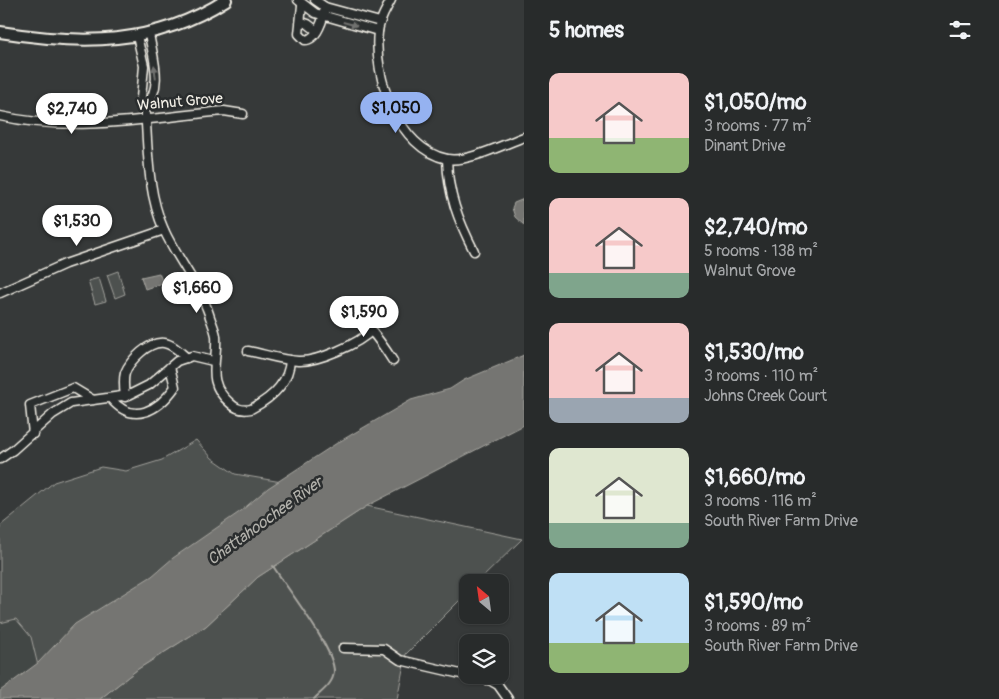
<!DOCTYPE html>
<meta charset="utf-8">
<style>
body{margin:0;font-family:Pangolin,sans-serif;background:#303333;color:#f1f3f6;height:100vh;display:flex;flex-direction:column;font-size:19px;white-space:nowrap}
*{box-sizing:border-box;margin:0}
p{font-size:16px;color:#a5a7a9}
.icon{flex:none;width:28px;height:28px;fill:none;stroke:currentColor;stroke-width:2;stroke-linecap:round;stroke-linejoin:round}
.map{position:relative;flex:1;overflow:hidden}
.side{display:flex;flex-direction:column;background:#282b2b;width:475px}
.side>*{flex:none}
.needle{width:32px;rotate:331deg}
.fabs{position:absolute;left:459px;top:574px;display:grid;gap:10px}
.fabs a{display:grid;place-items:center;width:50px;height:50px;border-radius:10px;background:#282b2b;box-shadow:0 1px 4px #0004,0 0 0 1px #444747;font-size:25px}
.price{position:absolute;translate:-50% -42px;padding:0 11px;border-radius:18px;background:#fff;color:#222;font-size:16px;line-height:32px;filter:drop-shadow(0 1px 2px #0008)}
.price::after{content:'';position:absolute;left:50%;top:30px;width:15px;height:11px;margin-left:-8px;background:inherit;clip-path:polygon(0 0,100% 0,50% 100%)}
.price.selected{background:#95b2f1;color:#111}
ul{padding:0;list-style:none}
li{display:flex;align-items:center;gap:15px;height:125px;padding:0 25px}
li span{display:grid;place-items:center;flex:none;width:140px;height:100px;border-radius:10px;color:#555}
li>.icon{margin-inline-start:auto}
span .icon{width:60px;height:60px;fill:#fffc;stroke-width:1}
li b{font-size:21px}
h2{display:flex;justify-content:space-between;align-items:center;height:60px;padding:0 25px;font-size:21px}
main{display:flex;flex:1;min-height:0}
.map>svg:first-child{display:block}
.built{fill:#434645}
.green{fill:#4e514f;stroke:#a1a19c}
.water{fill:#757572;stroke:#a8a7a1}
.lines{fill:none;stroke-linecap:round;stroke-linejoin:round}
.stream{stroke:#a8a7a1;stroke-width:2}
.minor-casing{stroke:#f4f1e8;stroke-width:11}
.major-casing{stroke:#f4f1e8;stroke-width:14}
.minor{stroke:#2a2d2e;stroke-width:8}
.major{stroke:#2a2d2e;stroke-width:10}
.oneway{fill:#71726f}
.labels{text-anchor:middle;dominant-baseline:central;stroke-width:5;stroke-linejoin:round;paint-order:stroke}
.street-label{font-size:15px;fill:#f4f1e8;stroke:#2a2d2e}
.water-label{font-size:16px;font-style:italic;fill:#b4b3ad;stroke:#2a2d2e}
</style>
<main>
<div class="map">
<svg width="524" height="699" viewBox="0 0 524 699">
<rect width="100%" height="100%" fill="#363939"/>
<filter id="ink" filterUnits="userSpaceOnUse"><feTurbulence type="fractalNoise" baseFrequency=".02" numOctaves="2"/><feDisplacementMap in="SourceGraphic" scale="10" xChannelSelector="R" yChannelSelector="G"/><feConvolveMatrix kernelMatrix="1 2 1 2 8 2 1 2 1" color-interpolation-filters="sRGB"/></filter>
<g filter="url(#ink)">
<path class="built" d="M16 619 31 637 40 675 0 699V623Z"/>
<g class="green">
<path d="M118 271 125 294 115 298 107 275Z"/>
<path d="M99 278 106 301 95 304 88 281Z"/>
<path d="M196 440 212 458 235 474 305 486 39 670 31 637 16 619 0 623V526L54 482 101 467 126 471 162 460Z"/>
<path d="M367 506 522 539 478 582H468L467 593 406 654 397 699H100L138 669 206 626 258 577Z"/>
</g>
<g class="water">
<path d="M524 199V225L515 217 512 208 514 203Z"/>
<path d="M159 273 163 283 145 289 141 277Z"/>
<path d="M524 355V425L367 506 258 577 206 626 138 669 100 699H0V691L38 663 75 624 152 576 173 558 241 511 268 488 337 443 411 400 450 389 464 380Z"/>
</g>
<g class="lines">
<path class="stream" d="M273 566C286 587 335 649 334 672 333 684 322 691 314 699"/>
<g class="minor-casing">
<g id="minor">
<path d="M298 0 315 13 378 31"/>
<path d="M315 0 325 7 380 22"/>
<path d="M391 0C386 10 379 20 378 32 373 76 398 149 447 159 467 163 504 144 524 137"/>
<path d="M302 5 299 34 305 40C317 40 324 18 325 7"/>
<path d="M302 22 308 24 317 31"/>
<path d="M137 36 144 66 141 98 145 107C148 148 147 192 164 230 177 259 199 284 209 314 211 321 215 329 216 336 218 362 205 382 230 403 236 409 242 411 251 409 270 399 289 383 290 360"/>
<path d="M145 107C164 87 153 58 149 34"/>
<path d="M0 116C74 133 150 118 224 111L243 114"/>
<path d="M447 159C448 194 458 220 474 251"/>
<path d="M0 293 65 264 164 230"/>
<path d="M341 309C368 323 377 336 393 361"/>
<path d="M248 351C264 354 281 360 298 361 317 362 359 344 372 330"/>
<path d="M125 397C124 389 123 380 125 373 130 360 149 341 164 343 173 344 181 353 187 358"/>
<path d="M111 399C133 425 158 411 175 387L170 367"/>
<path d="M33 434 30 405 73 388 93 400"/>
<path d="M0 459 13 450 53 414 71 403 129 395 149 385 177 361 192 356 213 361"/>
<path d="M343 648 384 649 400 660 491 681 498 685 508 699"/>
</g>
</g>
<g class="major-casing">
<path id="major" d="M0 32C82 45 154 46 226 0"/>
</g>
<use href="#minor" class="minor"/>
<use href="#major" class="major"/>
</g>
<defs><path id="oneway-solid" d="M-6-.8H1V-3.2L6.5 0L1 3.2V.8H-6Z" transform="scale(1.25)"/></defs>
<g class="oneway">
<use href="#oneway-solid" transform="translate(350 24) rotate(15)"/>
<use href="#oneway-solid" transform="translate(155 72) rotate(-97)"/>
</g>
</g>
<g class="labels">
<g class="street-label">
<text transform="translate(180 102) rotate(-5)">Walnut Grove</text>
</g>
<g class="water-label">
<text transform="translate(265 521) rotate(-36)">Chattahoochee River</text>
</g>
</g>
</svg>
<div class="fabs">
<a><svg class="needle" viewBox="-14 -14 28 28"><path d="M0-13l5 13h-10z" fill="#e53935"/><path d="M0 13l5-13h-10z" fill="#a5a7a9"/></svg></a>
<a><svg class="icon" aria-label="layers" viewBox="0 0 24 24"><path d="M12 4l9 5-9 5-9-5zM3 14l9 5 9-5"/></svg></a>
</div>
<b class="price selected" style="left:396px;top:134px">$1,050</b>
<b class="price" style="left:72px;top:135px">$2,740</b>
<b class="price" style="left:77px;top:247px">$1,530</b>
<b class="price" style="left:197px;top:314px">$1,660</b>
<b class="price" style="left:364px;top:338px">$1,590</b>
</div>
<section class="side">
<h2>5 homes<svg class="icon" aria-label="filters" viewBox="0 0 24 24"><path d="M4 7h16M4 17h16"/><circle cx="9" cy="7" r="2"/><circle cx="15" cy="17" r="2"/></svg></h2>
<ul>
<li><span style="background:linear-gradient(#f6c9c9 65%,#8fb573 0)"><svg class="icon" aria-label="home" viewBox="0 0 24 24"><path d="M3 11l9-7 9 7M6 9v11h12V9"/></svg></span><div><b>$1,050/mo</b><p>3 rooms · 77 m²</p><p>Dinant Drive</p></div></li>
<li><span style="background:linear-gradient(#f6c9c9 75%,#7fa58c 0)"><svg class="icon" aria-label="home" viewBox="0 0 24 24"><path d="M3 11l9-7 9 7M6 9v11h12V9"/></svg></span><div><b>$2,740/mo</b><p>5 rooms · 138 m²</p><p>Walnut Grove</p></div></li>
<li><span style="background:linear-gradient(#f6c9c9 75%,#9aa5b1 0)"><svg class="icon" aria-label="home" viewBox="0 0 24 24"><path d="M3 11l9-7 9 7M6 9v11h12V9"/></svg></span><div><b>$1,530/mo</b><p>3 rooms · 110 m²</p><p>Johns Creek Court</p></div></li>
<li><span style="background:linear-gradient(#dfe7d0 75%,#7fa58c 0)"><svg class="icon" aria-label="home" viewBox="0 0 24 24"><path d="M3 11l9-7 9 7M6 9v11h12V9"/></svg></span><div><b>$1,660/mo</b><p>3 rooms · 116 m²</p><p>South River Farm Drive</p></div></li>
<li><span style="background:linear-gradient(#bfe0f5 70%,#8fb573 0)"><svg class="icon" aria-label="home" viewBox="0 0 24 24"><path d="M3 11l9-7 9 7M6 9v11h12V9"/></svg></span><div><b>$1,590/mo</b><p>3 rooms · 89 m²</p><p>South River Farm Drive</p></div></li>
</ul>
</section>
</main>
